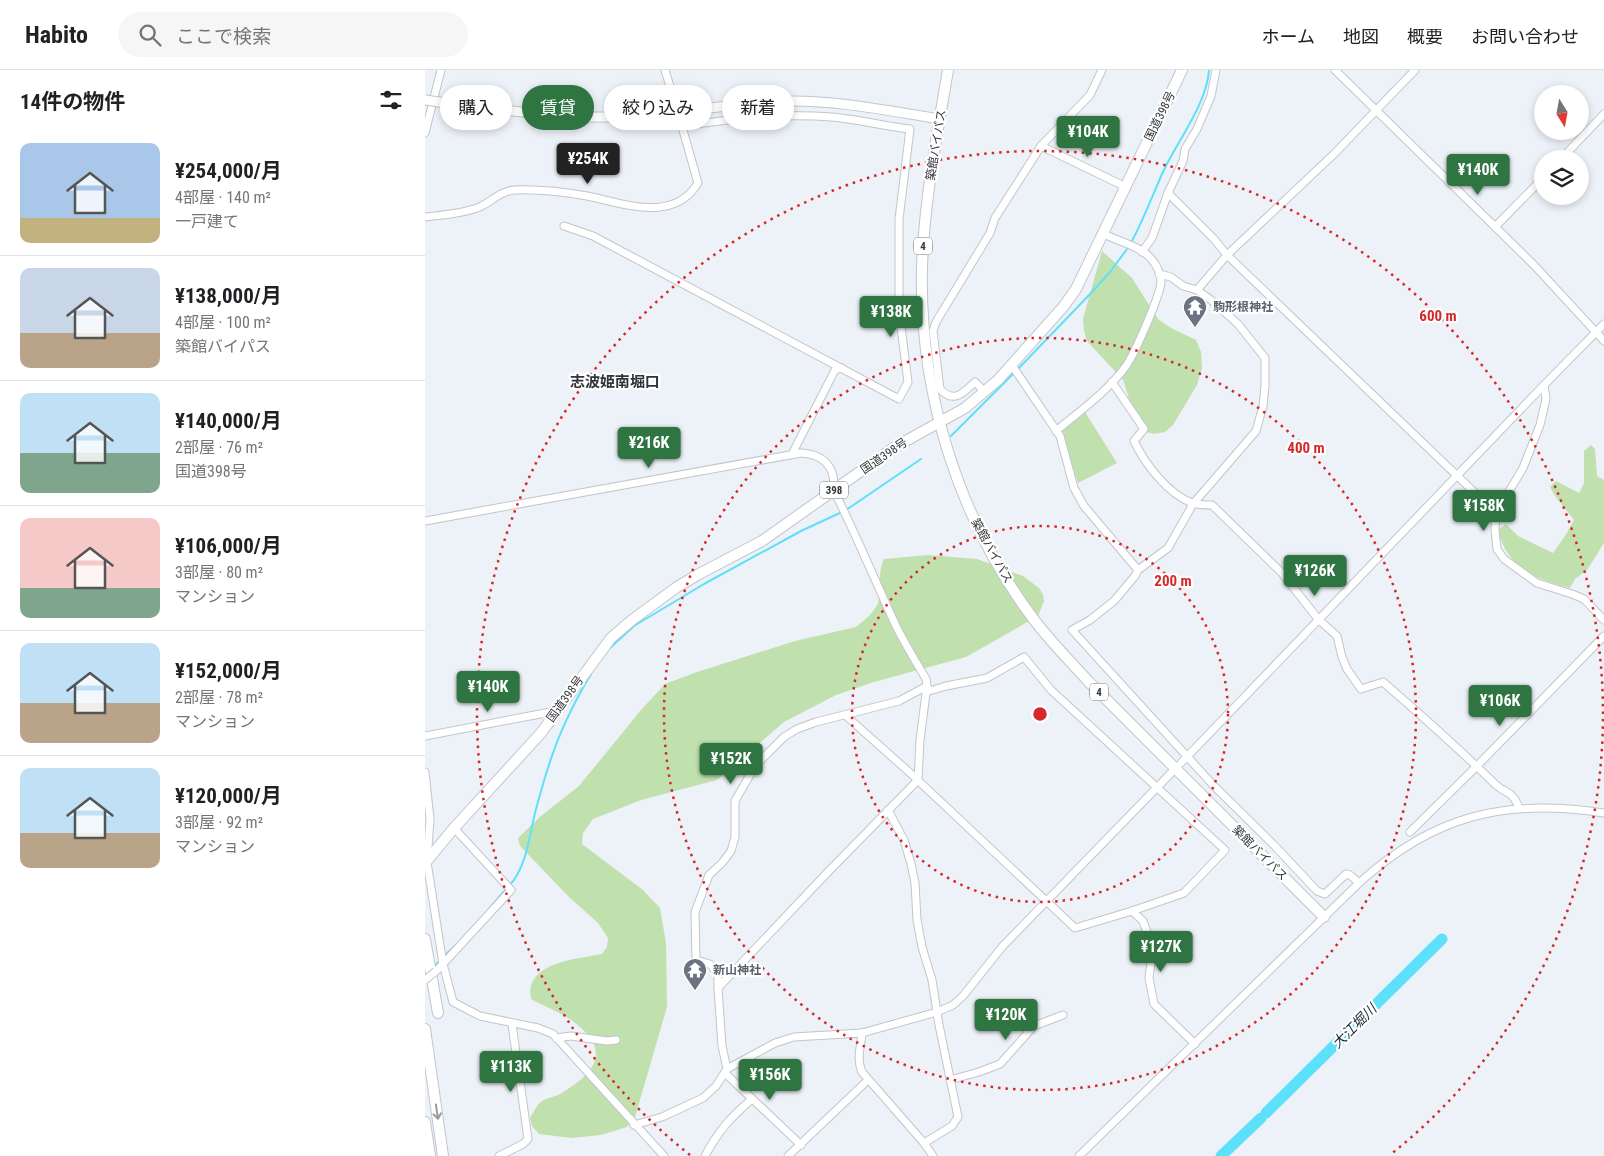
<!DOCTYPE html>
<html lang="ja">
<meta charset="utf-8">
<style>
body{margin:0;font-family:"Roboto Condensed","Noto Sans JP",sans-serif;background:#f6f6f6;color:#202124;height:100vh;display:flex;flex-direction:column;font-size:19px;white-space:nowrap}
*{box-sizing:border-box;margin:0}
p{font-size:16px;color:#757577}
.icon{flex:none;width:28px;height:28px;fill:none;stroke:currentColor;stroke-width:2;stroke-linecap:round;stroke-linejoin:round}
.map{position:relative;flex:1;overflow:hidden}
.side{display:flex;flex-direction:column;background:#fff;width:425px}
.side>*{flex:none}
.guide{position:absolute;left:15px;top:15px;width:475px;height:45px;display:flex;gap:10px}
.needle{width:32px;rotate:169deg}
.buttons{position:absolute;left:1109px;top:15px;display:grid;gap:10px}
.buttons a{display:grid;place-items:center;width:55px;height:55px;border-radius:50%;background:#fff;box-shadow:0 2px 8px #0003;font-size:25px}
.price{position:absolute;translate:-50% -42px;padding:0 11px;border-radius:5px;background:#2e7541;color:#fff;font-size:16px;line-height:32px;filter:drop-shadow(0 1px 2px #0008)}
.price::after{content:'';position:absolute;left:50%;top:30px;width:15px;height:11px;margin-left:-8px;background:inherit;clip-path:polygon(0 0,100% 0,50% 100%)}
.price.selected{background:#222;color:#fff}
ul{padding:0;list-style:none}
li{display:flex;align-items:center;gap:15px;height:125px;padding:0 20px}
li+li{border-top:1px solid #e0e0e0}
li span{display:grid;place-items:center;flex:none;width:140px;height:100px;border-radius:10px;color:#555}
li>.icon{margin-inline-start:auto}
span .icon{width:60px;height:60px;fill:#fffc;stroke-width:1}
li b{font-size:21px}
h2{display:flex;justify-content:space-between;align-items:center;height:60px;padding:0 20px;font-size:21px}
.pill{padding:0 18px;border-radius:22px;background:#fff;box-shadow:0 2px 8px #0003;font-size:18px;line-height:45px}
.pill.selected{background:#2e7541;color:#fff}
header{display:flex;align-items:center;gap:30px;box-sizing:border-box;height:70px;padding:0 25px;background:#fff;border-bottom:1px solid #e0e0e0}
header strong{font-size:24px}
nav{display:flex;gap:28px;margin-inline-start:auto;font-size:18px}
.search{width:350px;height:45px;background:#f6f6f6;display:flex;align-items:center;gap:12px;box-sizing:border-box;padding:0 18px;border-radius:28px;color:#757577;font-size:19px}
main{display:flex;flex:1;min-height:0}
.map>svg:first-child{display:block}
.green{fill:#c0e1ad}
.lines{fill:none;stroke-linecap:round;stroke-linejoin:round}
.stream{stroke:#5de1fb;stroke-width:2}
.river{stroke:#5de1fb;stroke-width:11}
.minor-casing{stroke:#c2c5cd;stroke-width:9}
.major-casing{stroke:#c2c5cd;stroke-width:11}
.highway-casing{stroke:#c2c5cd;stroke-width:12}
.minor{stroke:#fff;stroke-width:7}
.major{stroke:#fff;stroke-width:9}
.highway{stroke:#fff;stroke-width:10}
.minor-bridge-casing{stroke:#c2c5cd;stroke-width:9;stroke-linecap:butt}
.major-bridge-casing{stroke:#c2c5cd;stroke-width:11;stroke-linecap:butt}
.minor-bridge{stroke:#fff;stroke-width:7}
.major-bridge{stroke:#fff;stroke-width:9}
.oneway{stroke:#9a9a9c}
.ring{fill:none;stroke:#d62828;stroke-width:2.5;stroke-dasharray:2.5 5}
.labels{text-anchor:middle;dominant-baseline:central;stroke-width:4.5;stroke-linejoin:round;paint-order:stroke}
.shield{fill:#fff;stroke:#717274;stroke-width:1}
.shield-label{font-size:11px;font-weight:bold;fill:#343639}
.street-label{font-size:12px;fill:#343639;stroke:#fff}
.worship-label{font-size:12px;font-weight:bold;fill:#5b616d;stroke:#fff;text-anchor:start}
.water-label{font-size:14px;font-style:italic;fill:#172e33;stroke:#fff}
.quarter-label{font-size:15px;font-weight:bold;fill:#2f3238;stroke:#fff}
.centre{fill:#d62828;stroke:#fff;stroke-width:2.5}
.ring-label{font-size:15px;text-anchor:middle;font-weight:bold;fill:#d62828;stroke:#fff;stroke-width:4.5;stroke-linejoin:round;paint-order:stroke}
</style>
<header>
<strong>Habito</strong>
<div class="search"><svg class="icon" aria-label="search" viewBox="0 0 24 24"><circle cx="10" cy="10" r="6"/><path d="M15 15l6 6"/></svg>ここで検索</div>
<nav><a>ホーム</a><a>地図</a><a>概要</a><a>お問い合わせ</a></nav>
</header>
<main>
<section class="side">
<h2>14件の物件<svg class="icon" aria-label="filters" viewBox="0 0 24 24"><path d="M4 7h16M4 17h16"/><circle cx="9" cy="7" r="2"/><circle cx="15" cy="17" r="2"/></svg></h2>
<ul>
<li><span style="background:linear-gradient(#a9c7e8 75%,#c2b280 0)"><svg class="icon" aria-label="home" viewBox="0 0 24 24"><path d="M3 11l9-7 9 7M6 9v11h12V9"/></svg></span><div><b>¥254,000/月</b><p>4部屋 · 140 m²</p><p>一戸建て</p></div></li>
<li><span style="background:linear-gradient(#c9d6e8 65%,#b9a48a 0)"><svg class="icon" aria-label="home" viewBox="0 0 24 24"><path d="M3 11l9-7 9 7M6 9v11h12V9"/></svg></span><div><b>¥138,000/月</b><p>4部屋 · 100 m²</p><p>築館バイパス</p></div></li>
<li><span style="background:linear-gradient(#bfe0f5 60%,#7fa58c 0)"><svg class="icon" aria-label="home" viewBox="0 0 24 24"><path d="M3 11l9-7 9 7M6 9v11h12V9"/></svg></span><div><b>¥140,000/月</b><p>2部屋 · 76 m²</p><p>国道398号</p></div></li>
<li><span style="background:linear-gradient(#f6c9c9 70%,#7fa58c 0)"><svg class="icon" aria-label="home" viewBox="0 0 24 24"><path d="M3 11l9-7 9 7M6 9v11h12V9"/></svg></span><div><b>¥106,000/月</b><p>3部屋 · 80 m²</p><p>マンション</p></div></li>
<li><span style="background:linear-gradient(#bfe0f5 60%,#b9a48a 0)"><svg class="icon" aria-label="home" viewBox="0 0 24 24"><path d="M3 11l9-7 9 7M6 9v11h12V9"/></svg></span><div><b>¥152,000/月</b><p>2部屋 · 78 m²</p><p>マンション</p></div></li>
<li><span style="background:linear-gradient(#bfe0f5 65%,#b9a48a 0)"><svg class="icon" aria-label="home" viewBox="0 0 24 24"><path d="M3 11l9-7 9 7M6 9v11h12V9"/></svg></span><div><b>¥120,000/月</b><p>3部屋 · 92 m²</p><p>マンション</p></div></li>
</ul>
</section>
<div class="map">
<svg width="1179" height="1086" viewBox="0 0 1179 1086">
<rect width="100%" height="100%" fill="#edf1f8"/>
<g class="green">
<path d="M677 181 707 208 733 249 746 258 771 270 776 282 777 298 772 315 748 355 740 362 729 364 717 361 709 344 698 310 662 271 659 261 658 249Z"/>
<path d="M660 342 692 393 653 413 636 361Z"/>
<path d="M1166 375 1170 379 1172 406 1179 410V473L1162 500 1150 509 1145 518C1110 509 1082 498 1073 460L1081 454 1093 466 1128 483 1140 466 1149 450 1130 426 1125 417 1131 411 1154 423 1159 413V381Z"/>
<path d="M503 485 552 489 598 506 614 518 618 525 619 531 613 546 541 587 449 612 411 625 359 652 292 710 216 730 168 749 158 763 157 774 218 820 235 838 241 873 242 937 210 1047 202 1057 176 1065 147 1068 114 1064 107 1056 105 1048C108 1043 112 1035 116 1032 122 1027 131 1027 137 1023 170 1003 187 981 150 953 138 943 120 937 106 929 99 892 152 889 177 884L182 877 183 868 173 853 144 827 95 776 93 768 116 746 154 716 216 640 240 614 272 602 370 571 431 557C438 551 450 542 453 533 457 518 452 503 459 489Z"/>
</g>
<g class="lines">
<g class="stream">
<path d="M707 171C719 148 727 127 737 104 751 73 782 34 784 0"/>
<path d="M592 300 668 221 685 202 702 179"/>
<path d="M526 366 589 303"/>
<path d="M421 440 496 389"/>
<path d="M185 578 209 556 279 514 376 461 417 442"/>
<path d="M85 815C102 795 104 767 110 743 114 728 118 713 123 698 133 665 148 634 166 604"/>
<path d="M64 839 82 818"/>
<path d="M19 886 30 876"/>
<path d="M10 895 16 890"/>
</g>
<g class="river">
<path d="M841 1043 1017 869"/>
<path d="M796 1086 836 1048"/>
</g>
<g class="minor-casing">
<g id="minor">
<path d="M240 0 251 36"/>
<path d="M910 0 1108 194 1179 271"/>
<path d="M0 63 16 0"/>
<path d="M616 76 701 117"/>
<path d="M1136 89 1179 44"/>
<path d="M743 123 789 169 802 185 1071 443"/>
<path d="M0 147C18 145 35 144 52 138 66 133 74 121 90 120 113 119 139 122 162 126 198 133 248 154 273 113L254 46"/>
<path d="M139 156 168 166 474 329 483 312 474 241V149L485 59C459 56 432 49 406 47 356 43 306 49 257 56"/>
<path d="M1070 157 1118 108"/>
<path d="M717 182 727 168 743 123 758 91 760 79 772 59 786 26 791 0"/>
<path d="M734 204 746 207 758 216 772 220 786 230 813 254 840 288V316L838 336 831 361 768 434 743 478 713 500 710 506 689 531 665 550 647 560 789 716 849 775 892 821 900 824 921 804 925 805 934 813"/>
<path d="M772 220 802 185 909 84 990 0"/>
<path d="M586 294 635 366 649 418 659 436 713 500"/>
<path d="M687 312 719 359 709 371C720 394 743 424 767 433 773 435 781 435 787 435L857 503 893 549 912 566 917 587 922 599 936 619 958 612C996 645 1034 679 1070 714 1082 725 1087 720 1094 738"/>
<path d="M1119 315 1121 329 1115 355 1098 398 1071 443 1070 460 1072 479 1079 489 1112 513 1147 524 1159 529 1179 550"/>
<path d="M560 322 550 312C538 323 529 334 515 319L508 261 511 252 565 163 570 148 616 76 665 25 677 0"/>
<path d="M631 361C655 341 683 321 701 296 710 283 735 226 736 212 736 205 732 196 728 191 717 176 694 172 679 164"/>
<path d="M367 384 410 300 417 298"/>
<path d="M0 451 376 383C389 384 398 387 405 398 411 407 407 417 412 427 433 469 451 513 471 556 480 574 491 592 501 609L502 616 495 670 493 710 401 804 293 918 297 976 302 999"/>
<path d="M420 645 483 701 650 858 707 841 759 823 800 780 626 620 599 587 562 608 521 616 501 622"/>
<path d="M0 666 131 641"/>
<path d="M756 693 1119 315 1179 254"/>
<path d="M0 702 5 749 2 792 18 894 11 901"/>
<path d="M463 740 479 770 486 794 490 813 492 850 497 877 507 910 514 955 533 1047 527 1056 499 1073"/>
<path d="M29 758 86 820 18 894 28 932 55 946 113 958 128 964 239 1086"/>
<path d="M985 762 1052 696 1179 566"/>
<path d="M707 841 718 851 726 873 727 884 724 908 729 934 770 974"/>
<path d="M293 918V904L285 894 271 890 270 842 284 805 297 793 306 781 310 767V731L330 696 359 667 372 659 391 652 474 631 502 616"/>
<path d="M437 963C436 977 431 988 437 1002L499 1073 508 1086"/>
<path d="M131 968 146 966 182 971 191 970"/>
<path d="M300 1003 376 1075"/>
<path d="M525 1010 554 1002 575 994 609 956 638 945"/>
<path d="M209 1055 237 1047 278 1028 291 1016 302 999 350 973 369 967 437 963 512 942 528 935 538 926 577 877 746 703"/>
<path d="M74 1086 98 1074 103 1069 87 954"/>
<path d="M280 1086C294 1060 305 1048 327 1029"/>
<path d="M363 1086 443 1010"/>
<path d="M654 1086 934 813C1009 745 1080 728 1179 743"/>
</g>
</g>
<g class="major-casing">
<path id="major" d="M14 32C72 39 129 48 188 47 246 46 303 33 361 31 412 30 464 41 515 49"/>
</g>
<g class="highway-casing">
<g id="highway">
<path d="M523 0C512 65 499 132 497 198 494 324 534 451 610 551 626 572 645 591 663 611L899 847"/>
<path d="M0 793 29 758 116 663 186 568 207 550 252 517 274 504 337 471 470 377 540 338 573 310 639 236 651 219 757 0"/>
<path d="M0 869 13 943"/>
<path d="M0 959 18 1086"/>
<path d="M0 1052 5 1086"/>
</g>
</g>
<use href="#minor" class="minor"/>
<use href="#major" class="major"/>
<use href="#highway" class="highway"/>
<g class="minor-bridge-casing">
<path id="minor-bridge" d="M0 910 11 901"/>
</g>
<g class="major-bridge-casing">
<path id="major-bridge" d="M0 30 14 32"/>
</g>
<use href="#minor-bridge" class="minor-bridge"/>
<use href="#major-bridge" class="major-bridge"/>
</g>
<defs><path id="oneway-shaft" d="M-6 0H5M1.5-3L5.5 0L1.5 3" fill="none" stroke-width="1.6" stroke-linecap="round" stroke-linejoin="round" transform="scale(1.25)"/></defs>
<use class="oneway" href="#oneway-shaft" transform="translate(12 1042) rotate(82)"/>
<g class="ring">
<circle cx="615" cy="644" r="188"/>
<circle cx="615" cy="644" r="376"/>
<path d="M265 1085A563 563 0 1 1 965 1085"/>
</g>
<defs>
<g id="temple-pin" transform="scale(1.25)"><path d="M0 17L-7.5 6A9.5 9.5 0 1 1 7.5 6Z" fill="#6b7280" stroke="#fff"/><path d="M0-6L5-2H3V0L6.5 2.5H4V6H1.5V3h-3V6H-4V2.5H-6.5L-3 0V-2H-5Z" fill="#fff"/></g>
</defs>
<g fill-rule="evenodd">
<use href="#temple-pin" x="770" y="237"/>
<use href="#temple-pin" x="270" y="900"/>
</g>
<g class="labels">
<g class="shield">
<rect x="489" y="167.5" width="18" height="17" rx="4"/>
<rect x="395" y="411.5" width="28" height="17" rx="4"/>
<rect x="665" y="613.5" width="18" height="17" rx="4"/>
</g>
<g class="shield-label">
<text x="498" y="176">4</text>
<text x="409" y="420">398</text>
<text x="674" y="622">4</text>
</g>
<g class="street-label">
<text transform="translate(735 46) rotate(-64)">国道398号</text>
<text transform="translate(511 75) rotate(-81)">築館バイパス</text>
<text transform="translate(459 386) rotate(-34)">国道398号</text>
<text transform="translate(567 481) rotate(61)">築館バイパス</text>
<text transform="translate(140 629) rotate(-54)">国道398号</text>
<text transform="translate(835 783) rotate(45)">築館バイパス</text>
</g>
<g class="worship-label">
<text x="788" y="237">駒形根神社</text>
<text x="288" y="900">新山神社</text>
</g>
<g class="water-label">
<text transform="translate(929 956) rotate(-45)">大江堀川</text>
</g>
<g class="quarter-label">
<text x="190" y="312">志波姫南堀口</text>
</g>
</g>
<circle cx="615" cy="644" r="8" class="centre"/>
<g class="ring-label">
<text x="1013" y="251">600 m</text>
<text x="881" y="383">400 m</text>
<text x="748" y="516">200 m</text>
</g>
</svg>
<div class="buttons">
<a><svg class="needle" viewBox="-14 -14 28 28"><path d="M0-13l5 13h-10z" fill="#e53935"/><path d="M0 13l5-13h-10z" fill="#757577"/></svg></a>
<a><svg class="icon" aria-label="layers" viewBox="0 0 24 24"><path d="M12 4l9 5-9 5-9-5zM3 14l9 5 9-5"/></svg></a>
</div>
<b class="price" style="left:663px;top:88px">¥104K</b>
<b class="price selected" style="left:163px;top:115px">¥254K</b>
<b class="price" style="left:1053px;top:126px">¥140K</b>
<b class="price" style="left:466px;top:268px">¥138K</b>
<b class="price" style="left:224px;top:399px">¥216K</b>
<b class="price" style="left:1059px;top:462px">¥158K</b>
<b class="price" style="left:890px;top:527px">¥126K</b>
<b class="price" style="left:63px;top:643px">¥140K</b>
<b class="price" style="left:1075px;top:657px">¥106K</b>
<b class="price" style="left:306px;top:715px">¥152K</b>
<b class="price" style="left:736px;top:903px">¥127K</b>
<b class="price" style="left:581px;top:971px">¥120K</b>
<b class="price" style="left:86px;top:1023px">¥113K</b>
<b class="price" style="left:345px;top:1031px">¥156K</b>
<div class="guide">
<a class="pill">購入</a>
<a class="pill selected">賃貸</a>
<a class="pill">絞り込み</a>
<a class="pill">新着</a>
</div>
</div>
</main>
